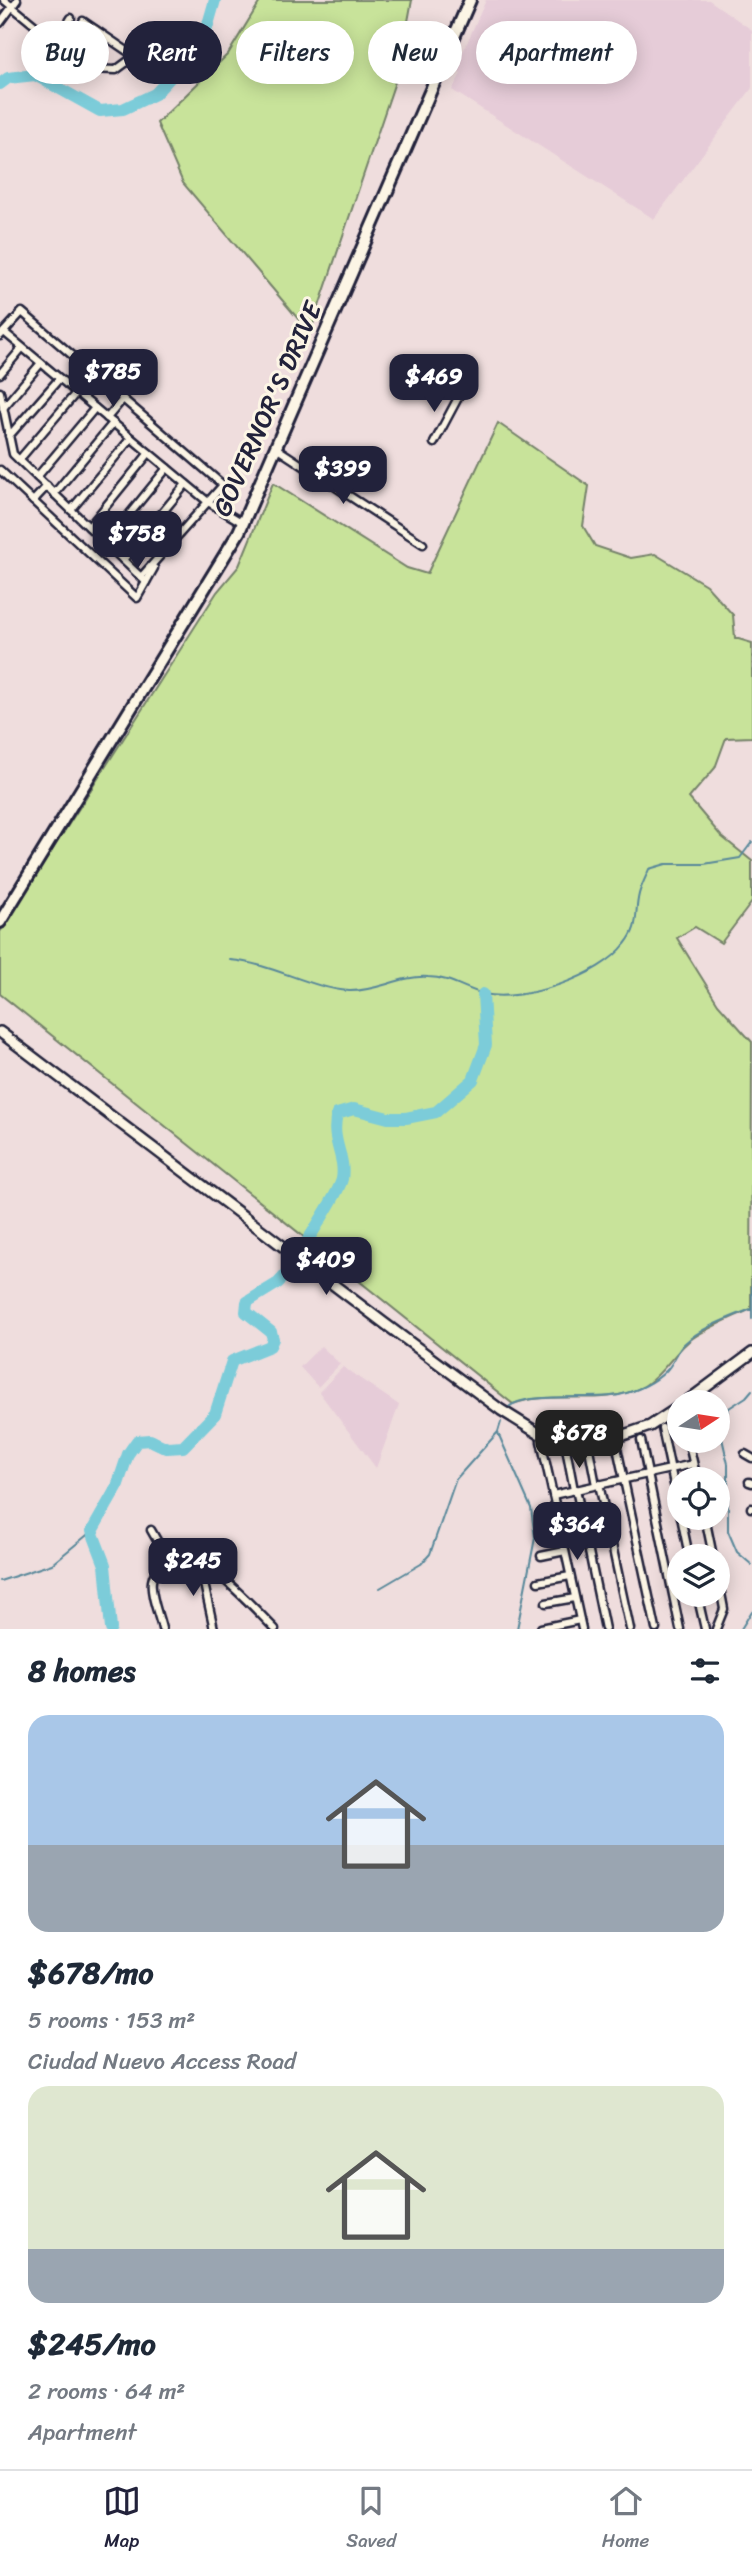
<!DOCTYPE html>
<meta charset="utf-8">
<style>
body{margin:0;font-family:Sriracha,sans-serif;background:#f6f6f7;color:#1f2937;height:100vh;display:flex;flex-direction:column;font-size:26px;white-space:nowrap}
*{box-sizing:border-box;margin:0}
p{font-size:23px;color:#747a83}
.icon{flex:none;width:38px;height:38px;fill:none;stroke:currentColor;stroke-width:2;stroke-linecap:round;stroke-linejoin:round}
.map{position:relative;height:1629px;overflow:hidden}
.side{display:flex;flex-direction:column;background:#fff;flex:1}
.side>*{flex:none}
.top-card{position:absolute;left:21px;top:21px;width:710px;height:63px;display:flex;gap:14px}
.needle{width:46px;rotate:78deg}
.controls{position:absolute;left:667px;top:1390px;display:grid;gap:14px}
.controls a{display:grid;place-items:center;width:63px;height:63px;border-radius:50%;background:#fff;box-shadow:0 4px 18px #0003;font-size:35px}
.price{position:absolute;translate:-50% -60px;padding:0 16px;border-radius:14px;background:#22223b;color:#fff;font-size:23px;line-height:46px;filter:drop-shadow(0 2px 4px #0008)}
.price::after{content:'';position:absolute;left:50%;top:42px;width:21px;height:16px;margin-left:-10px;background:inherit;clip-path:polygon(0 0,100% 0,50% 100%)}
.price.selected{background:#222;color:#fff}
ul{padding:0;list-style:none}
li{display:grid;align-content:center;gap:14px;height:371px;padding:0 28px}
li span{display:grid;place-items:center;height:217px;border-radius:21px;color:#555}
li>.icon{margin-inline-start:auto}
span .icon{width:126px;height:126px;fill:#fffc;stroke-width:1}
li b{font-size:30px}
h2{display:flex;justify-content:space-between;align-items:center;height:84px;padding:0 28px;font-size:30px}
.chip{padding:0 24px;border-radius:32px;background:#fff;box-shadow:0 4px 18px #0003;font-size:24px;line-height:63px}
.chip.selected{background:#22223b;color:#fff}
.dock{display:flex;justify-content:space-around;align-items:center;height:98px;border-top:2px solid #e0e1e3;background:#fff;font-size:19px;color:#747a83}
.dock a{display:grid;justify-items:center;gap:4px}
.dock .selected{color:#22223b}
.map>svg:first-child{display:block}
.built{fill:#e6ccd8}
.green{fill:#c8e39a;stroke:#75826a;stroke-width:2}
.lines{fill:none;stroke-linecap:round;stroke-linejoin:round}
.stream{stroke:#58889a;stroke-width:2}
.river{stroke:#7cccd9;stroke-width:12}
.street-casing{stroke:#22223b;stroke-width:11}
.secondary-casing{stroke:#22223b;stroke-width:14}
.primary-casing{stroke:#22223b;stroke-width:16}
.street{stroke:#fcf5e5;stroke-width:6}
.secondary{stroke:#fcf5e5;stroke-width:9}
.primary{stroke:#fcf5e5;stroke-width:10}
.labels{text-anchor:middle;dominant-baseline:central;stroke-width:6;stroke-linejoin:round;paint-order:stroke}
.street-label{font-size:26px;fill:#22223b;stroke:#fcf5e5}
</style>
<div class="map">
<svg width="752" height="1629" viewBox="0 0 752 1629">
<rect width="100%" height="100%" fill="#efdddd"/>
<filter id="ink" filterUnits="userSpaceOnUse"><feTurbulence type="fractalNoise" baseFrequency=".0143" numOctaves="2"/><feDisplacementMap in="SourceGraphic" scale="14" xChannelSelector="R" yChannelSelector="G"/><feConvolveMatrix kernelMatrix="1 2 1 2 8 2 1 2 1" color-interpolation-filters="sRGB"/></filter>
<g filter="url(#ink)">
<g class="built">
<path d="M486 0H709L752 30V88L654 219 452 90 461 74 455 70Z"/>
<path d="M321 1346 340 1364 318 1387 300 1367Z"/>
<path d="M343 1367 399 1405 376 1468 319 1392Z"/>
</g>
<g class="green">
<path d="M261 0H412L399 70 310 333 183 183 157 123 228 54Z"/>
<path d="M498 423 589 486 583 526 595 546 631 558 655 554 706 585 733 615 735 638 752 643V737L726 738 715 768 689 798 721 836 752 861V902L721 943 695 927 677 938 718 1004 752 1042 751 1309C732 1318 711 1326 693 1338 675 1350 663 1375 644 1386 604 1408 553 1389 513 1404L0 994V932L217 592 239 566 273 483 407 568 427 574Z"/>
</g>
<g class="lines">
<g class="stream">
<path d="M230 960C271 963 309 988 349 991 375 992 402 975 428 977 449 977 465 989 484 994 523 1003 601 976 625 944 640 926 634 914 639 894 641 886 646 877 649 869L666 864H704L740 858 752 842"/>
<path d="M752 1281V1319"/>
<path d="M752 1390 746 1397 729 1408 721 1434 728 1464V1531L737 1552 752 1565"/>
<path d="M509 1407C524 1392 593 1400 619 1395 636 1391 654 1383 666 1371 674 1363 677 1351 684 1344 702 1327 729 1318 751 1309"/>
<path d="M498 1433 531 1508 535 1538 517 1629"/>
<path d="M0 1581 52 1564 92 1531"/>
<path d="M380 1588 421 1564 430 1554 456 1479 498 1432 501 1422"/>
<path d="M741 1629 752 1611"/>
</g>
<g class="river">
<path d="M0 84 8 78 35 75 100 111 123 109 155 94 203 42 215 0"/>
<path d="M304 1247C312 1232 339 1193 342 1179 346 1155 330 1142 337 1114L354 1109 388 1118H406L436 1112 473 1080 486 1045 483 994"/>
<path d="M111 1629 105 1565 92 1531 117 1487 128 1454 137 1441 150 1440 167 1448 183 1447 215 1414 232 1361 270 1346 273 1339 271 1332 246 1312 247 1302 278 1283 292 1268"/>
</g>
<g class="street-casing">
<g id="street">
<path d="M4 0 88 69 116 70 135 56"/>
<path d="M83 21 149 66"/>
<path d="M0 23 17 0"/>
<path d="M56 43 71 18"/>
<path d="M78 61 96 30"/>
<path d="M4 332 208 502 243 523"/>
<path d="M0 336 22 312 223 485 141 577"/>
<path d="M0 374 22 348"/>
<path d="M0 392 13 454 146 582"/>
<path d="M3 408 41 363"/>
<path d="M107 418 123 399"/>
<path d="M9 436 59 379"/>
<path d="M434 443 459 396"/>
<path d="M276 448 423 544"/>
<path d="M19 460 76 393"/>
<path d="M0 470 137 598 154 568"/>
<path d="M37 477 95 408"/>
<path d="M54 494 113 423"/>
<path d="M33 501 47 486"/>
<path d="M71 510 131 438"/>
<path d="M89 527 149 453"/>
<path d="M106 543 167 468"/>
<path d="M123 560 186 484"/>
<path d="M662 1428 679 1508"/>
<path d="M615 1438 656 1629"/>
<path d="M641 1440 680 1629"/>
<path d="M688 1440 697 1479"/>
<path d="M541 1441 553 1495"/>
<path d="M566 1448 574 1490"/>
<path d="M589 1449 596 1485"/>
<path d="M745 1454 752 1458"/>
<path d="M749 1482 752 1483"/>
<path d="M599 1484 630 1629"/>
<path d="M576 1489 605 1629"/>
<path d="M751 1508H752"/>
<path d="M681 1517 689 1556"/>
<path d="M705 1517 713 1556"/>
<path d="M151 1530 167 1558"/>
<path d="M541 1556 565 1551"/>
<path d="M199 1561 214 1629"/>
<path d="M538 1582 570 1576"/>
<path d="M697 1594 705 1629"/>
<path d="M546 1603 575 1598"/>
<path d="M541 1628 580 1620"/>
<path d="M162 1629C159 1615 150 1595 152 1581 153 1574 158 1567 162 1562 191 1533 255 1610 275 1629"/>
<path d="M582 1629 553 1495 693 1464"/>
<path d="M716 1629 724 1609 718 1577"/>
</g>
</g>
<g class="secondary-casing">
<g id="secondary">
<path d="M0 1032 384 1323 501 1410 538 1433 580 1441 612 1439 650 1426 679 1407"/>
<path d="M686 1402 752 1353"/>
</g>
</g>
<g class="primary-casing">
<path id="primary" d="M0 922 239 532 470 0"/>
</g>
<use href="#street" class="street"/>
<use href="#secondary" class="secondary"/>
<use href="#primary" class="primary"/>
</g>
</g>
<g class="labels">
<g class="street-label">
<text transform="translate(267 409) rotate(-66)">GOVERNOR'S DRIVE</text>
</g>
</g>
</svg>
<div class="controls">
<a><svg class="needle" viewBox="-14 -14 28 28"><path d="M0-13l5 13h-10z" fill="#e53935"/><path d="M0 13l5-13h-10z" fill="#747a83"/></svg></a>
<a><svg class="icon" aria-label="locate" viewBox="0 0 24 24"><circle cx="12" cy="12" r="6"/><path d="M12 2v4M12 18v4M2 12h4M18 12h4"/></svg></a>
<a><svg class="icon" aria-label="layers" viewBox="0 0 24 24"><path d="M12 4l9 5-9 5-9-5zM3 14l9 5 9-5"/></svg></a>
</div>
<b class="price" style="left:113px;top:409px">$785</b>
<b class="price" style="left:434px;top:414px">$469</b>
<b class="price" style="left:343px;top:506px">$399</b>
<b class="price" style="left:137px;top:571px">$758</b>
<b class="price" style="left:326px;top:1297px">$409</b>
<b class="price selected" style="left:579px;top:1470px">$678</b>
<b class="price" style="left:577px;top:1562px">$364</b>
<b class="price" style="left:193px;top:1598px">$245</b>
<div class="top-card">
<a class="chip">Buy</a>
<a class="chip selected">Rent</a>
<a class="chip">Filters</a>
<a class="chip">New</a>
<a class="chip">Apartment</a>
</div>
</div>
<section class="side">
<h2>8 homes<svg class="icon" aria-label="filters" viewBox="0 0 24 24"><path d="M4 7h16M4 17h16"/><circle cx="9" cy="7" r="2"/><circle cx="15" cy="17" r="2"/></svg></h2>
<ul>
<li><span style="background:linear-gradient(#a9c7e8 60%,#9aa5b1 0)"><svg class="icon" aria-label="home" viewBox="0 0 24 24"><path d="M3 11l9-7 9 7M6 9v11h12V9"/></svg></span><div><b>$678/mo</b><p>5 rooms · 153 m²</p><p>Ciudad Nuevo Access Road</p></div></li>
<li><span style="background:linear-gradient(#dfe7d0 75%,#9aa5b1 0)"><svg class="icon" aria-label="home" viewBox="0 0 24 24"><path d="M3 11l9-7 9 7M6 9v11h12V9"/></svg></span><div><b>$245/mo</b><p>2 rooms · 64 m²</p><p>Apartment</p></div></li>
</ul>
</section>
<nav class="dock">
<a class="selected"><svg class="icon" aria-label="map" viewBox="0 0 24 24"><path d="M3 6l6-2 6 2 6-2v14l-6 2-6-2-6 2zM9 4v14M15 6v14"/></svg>Map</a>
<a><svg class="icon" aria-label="saved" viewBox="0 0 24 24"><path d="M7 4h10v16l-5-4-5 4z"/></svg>Saved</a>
<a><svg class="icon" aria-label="home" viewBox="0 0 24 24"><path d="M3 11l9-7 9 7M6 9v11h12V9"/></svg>Home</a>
</nav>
